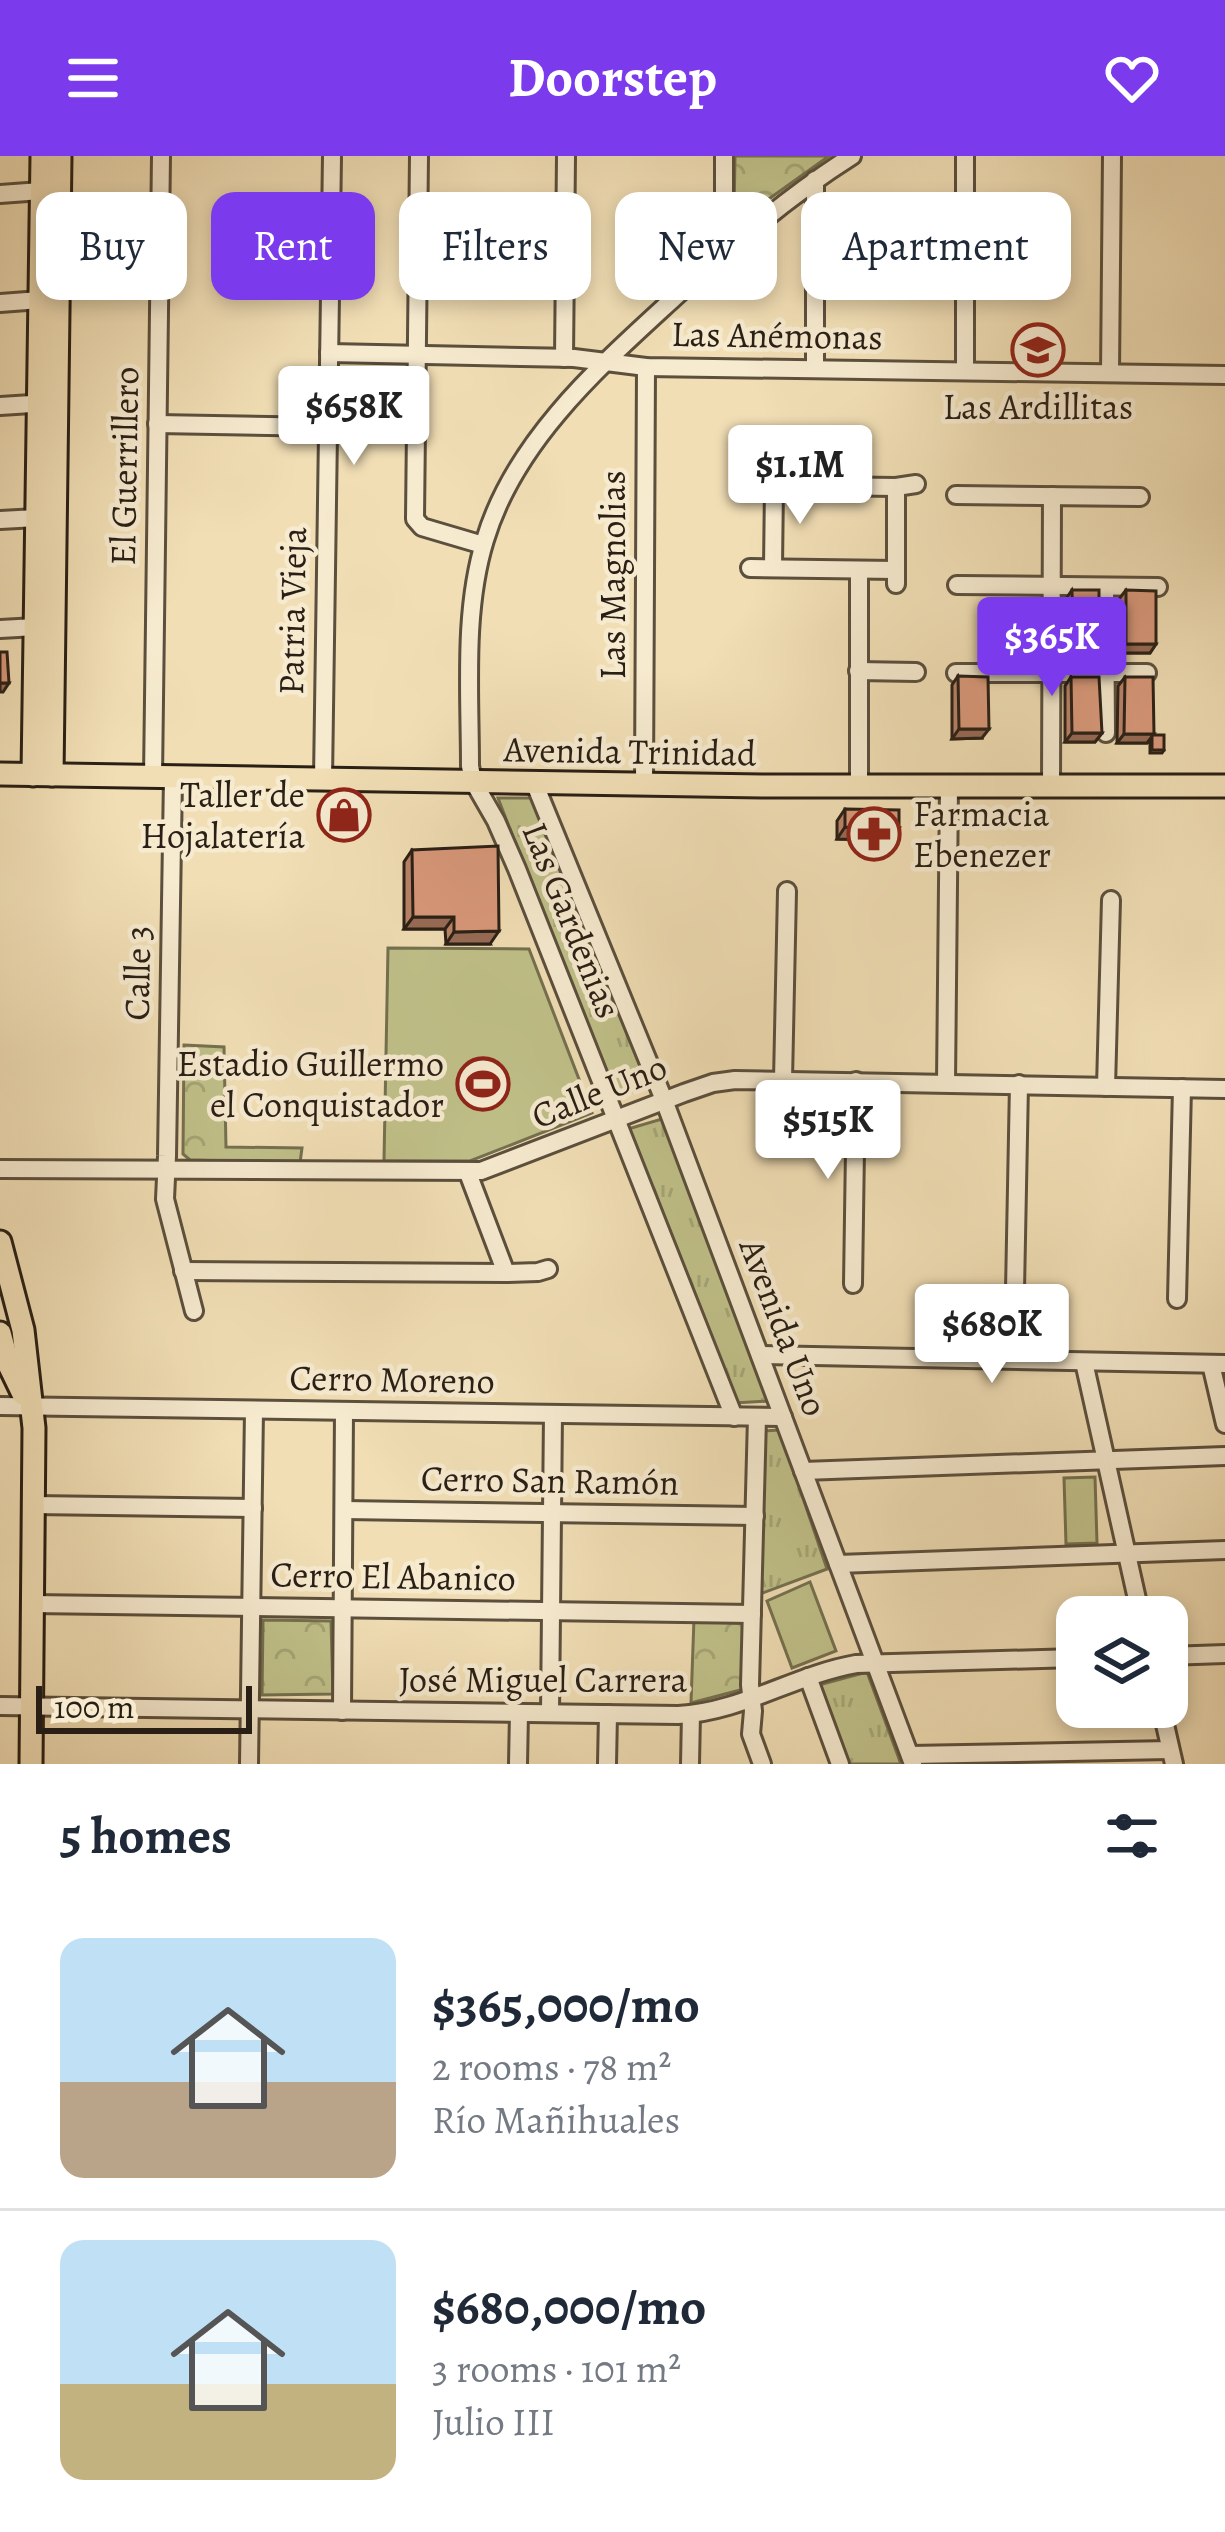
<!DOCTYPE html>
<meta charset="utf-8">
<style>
body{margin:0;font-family:Alegreya,serif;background:#f2f2f3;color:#1f2937;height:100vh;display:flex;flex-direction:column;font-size:45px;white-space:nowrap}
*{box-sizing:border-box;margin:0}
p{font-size:39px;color:#747a83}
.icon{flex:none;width:66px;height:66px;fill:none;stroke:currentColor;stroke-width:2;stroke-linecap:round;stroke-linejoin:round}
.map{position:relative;height:1608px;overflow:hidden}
.side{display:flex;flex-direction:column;background:#fff;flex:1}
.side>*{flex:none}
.hud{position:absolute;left:36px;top:36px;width:1155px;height:108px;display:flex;gap:24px}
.fabs{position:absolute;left:1056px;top:1440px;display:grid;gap:24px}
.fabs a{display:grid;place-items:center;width:132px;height:132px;border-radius:24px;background:#fff;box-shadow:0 6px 18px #0003;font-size:60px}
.scale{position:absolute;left:36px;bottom:30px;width:216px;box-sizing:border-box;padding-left:12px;border:6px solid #291f15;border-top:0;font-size:33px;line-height:42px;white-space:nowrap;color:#291f15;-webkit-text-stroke:9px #f6eacf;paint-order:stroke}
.price{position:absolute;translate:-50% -102px;padding:0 27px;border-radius:12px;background:#fff;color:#222;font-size:39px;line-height:78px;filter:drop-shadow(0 3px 6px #0008)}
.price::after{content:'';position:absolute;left:50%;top:72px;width:36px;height:27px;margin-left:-18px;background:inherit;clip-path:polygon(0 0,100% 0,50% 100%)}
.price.active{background:#7c3aed;color:#fff}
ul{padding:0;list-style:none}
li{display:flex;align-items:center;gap:36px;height:300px;padding:0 60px}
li+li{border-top:3px solid #e0e1e3}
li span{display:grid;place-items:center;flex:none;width:336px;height:240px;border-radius:24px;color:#555}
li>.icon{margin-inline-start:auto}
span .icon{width:144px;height:144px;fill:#fffc;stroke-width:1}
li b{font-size:51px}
h2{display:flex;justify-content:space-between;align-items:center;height:144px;padding:0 60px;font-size:51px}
.tag{padding:0 42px;border-radius:24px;background:#fff;box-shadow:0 6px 18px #0003;font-size:42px;line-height:108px}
.tag.active{background:#7c3aed;color:#fff}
header{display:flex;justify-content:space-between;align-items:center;height:156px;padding:0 60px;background:#7c3aed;color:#fff;font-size:54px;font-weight:700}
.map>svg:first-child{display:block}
.grass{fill:url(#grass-tufts);stroke:#74704f;stroke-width:3}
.park{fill:url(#park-crowns);stroke:#74704f;stroke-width:3}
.pitch{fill:#c0c089;stroke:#74704f;stroke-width:3}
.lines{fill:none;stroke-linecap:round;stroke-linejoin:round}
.minor-casing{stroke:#5b4f3d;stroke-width:22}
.major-casing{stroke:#291f15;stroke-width:27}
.minor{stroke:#f6eacf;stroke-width:16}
.major{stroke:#f1deb5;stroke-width:21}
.wall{fill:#ba8369;stroke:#291f15;stroke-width:3}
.shaded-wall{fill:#976a55;stroke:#291f15;stroke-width:3}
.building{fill:#d8987a;stroke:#291f15;stroke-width:3}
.labels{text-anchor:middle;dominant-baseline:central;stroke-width:9;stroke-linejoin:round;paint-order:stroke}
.street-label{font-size:36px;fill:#291f15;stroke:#f6eacf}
.poi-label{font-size:36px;fill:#291f15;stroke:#f6eacf;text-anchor:end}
</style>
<header><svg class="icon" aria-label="menu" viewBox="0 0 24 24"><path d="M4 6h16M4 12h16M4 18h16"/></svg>Doorstep<svg class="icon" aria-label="heart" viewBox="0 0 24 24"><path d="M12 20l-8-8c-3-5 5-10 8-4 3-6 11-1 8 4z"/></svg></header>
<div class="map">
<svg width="1225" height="1608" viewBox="0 0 1225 1608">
<defs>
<pattern id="grass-tufts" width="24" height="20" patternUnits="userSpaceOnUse" patternTransform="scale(3)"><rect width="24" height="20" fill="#c0c089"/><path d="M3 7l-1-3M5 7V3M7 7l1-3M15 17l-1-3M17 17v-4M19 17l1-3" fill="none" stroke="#a5a575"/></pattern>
<pattern id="park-crowns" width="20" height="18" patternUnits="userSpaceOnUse" patternTransform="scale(3)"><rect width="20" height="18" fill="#c0c089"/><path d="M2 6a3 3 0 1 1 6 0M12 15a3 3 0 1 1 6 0" fill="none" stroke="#a5a575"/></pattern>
</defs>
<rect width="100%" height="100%" fill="#f1deb5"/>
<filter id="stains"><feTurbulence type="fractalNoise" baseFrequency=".00167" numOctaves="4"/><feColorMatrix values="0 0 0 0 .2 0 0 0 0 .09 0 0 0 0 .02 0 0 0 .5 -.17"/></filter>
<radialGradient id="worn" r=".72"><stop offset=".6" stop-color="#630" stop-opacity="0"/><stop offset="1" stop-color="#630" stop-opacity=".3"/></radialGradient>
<g class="grass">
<path d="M498 642H534L651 928 614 943Z"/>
<path d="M665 962 769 1245 734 1247 628 973Z"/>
<path d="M780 1274 827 1413 760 1438 763 1275Z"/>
<path d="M867 1516 901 1608H844L815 1530Z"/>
</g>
<g class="park">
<path d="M735 0H829L738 65 734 58Z"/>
<path d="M184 889 224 891 226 991 302 992 300 1007 190 1004 183 998Z"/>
<path d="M694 1462 747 1466 744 1533 691 1547Z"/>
<path d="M263 1464 331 1465 333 1538 262 1539Z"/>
</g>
<g class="pitch">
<path d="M388 792 529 793 592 957 470 1005H384Z"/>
<path d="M1095 1321 1097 1387 1066 1388 1064 1322Z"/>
<path d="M810 1426 836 1495 792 1512 767 1445Z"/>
</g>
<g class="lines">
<g class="minor-casing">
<g id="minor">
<path d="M419 0 415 363 422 371 483 389"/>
<path d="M0 38 41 35"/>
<path d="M724 96V0"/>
<path d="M0 147 40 144"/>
<path d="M329 197 574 202 646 211 1225 219"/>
<path d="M564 202 566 0"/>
<path d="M815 213V24"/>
<path d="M965 215V0"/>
<path d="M1110 217 1112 0"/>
<path d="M0 250 47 247"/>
<path d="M157 268 328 271"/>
<path d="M750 329 896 331 916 328"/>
<path d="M956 339 1140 341"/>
<path d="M0 364 37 362"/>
<path d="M750 412 896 414"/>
<path d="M773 412 774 329"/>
<path d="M859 414V630"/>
<path d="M896 428V331"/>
<path d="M957 429 1158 431"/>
<path d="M1105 431 1106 577"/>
<path d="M0 473 36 471"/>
<path d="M858 515 916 516"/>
<path d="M956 517H1147"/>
<path d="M153 621 161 0"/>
<path d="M173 621 167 1000 165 1043 194 1155"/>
<path d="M323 623 332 0"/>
<path d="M534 626 664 944 913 1608"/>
<path d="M644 628 646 211"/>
<path d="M1051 631 1052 340"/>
<path d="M783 924 787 735"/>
<path d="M946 927 949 630"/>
<path d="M1106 931 1111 744"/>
<path d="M0 1013 481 1015 684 937 713 927 735 924 1225 933"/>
<path d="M468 1017 506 1117"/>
<path d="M183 1115 506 1117 538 1116 548 1113"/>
<path d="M853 1128 856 925"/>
<path d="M1015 1134 1019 928"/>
<path d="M1177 1143 1182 932"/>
<path d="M760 1199 1225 1208"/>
<path d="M1084 1206 1141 1461"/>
<path d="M1211 1208 1225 1268"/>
<path d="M0 1250 783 1261"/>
<path d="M734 1261 517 713 496 665 473 625 470 610C470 536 463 455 485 384 515 284 600 210 674 142 730 91 787 41 852 0"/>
<path d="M757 1261 750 1529 753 1555 751 1578 762 1608"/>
<path d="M803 1315 1225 1300"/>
<path d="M33 1349 253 1352"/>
<path d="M344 1354 755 1360"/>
<path d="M838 1408 1225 1394"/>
<path d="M32 1448 752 1458"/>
<path d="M1167 1500 1225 1498"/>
<path d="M808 1521 840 1608"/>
<path d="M0 1550 678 1559C741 1556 794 1519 856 1508L1077 1502"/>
<path d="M1161 1551 1174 1608"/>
<path d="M342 1555 344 1255"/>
<path d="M550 1557 553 1258"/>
<path d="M910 1599 1170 1594"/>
<path d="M249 1608 254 1254"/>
<path d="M518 1608 519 1557"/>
<path d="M607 1608 608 1558"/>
<path d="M690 1608 691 1558"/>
</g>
</g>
<g class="major-casing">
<g id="major">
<path d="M0 618 762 630H1225"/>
<path d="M33 619 42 0"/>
<path d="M52 619 60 0"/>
<path d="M0 1086 23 1174 34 1272 31 1608"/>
<path d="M0 1177 8 1207 23 1238"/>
</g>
</g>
<use href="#minor" class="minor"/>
<use href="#major" class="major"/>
</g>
<g class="wall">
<path d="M1072 434 1093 498H1066V443Z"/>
<path d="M1126 434 1156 488 1150 497H1120L1119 443Z"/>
<path d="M958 520 982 582 952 583V529Z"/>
<path d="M1071 521 1102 577 1095 586H1065V530Z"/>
<path d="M1125 521 1152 579 1164 594 1162 597H1150V584L1147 587H1117L1118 530Z"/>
<path d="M341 637 351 675 337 676 336 643Z"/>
<path d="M845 653 899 672 890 684 837 683V665Z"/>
<path d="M412 694 490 788H446L445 773H404V706Z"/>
</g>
<g class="shaded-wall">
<path d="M1099 488 1093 498H1066L1073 489Z"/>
<path d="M1126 488H1156L1150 497H1120Z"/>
<path d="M0 527H9L3 536H0Z"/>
<path d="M959 573H989L982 582 952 583Z"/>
<path d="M1072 577H1102L1095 586H1065Z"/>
<path d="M1124 578H1154L1147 587H1117Z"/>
<path d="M341 669H355L351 675 337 676Z"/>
<path d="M845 671 899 672 890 684 837 683Z"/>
<path d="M413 761H454L445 773H404Z"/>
<path d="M499 775 490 788H446L454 776Z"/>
</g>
<g class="building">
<path d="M1072 434H1099V488L1073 489Z"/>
<path d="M1126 434 1156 435V488H1126Z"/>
<path d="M0 496H7L9 527H0Z"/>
<path d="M958 520 988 521 989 573H959Z"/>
<path d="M1071 521H1099L1102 577H1072Z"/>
<path d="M1125 521H1153L1154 578H1124Z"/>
<rect x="1152" y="579" width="12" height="15"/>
<rect x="341" y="637" width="14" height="32"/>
<path d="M845 653 899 654V672L845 671Z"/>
<path d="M498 690 499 775 454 776V761H413L412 694Z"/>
</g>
<defs>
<g id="school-ring" transform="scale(2.7)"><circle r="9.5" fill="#f6eacf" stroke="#8f2418" stroke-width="1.5"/><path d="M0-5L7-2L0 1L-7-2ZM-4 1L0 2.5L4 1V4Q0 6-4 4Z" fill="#8f2418"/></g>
<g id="shop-ring" transform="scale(2.7)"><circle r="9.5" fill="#f6eacf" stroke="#8f2418" stroke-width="1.5"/><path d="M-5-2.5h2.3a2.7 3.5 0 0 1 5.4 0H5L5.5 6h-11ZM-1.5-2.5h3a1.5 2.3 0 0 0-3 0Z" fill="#8f2418"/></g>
<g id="pharmacy-ring" transform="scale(2.7)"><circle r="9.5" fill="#f6eacf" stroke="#8f2418" stroke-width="1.5"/><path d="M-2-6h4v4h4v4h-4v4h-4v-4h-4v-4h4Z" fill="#8f2418"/></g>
<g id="stadium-ring" transform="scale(2.7)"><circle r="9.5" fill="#f6eacf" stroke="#8f2418" stroke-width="1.5"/><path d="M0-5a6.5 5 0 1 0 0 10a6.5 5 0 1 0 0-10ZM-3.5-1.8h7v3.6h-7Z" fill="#8f2418"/></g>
</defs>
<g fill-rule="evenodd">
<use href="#school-ring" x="1038" y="194"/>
<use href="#shop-ring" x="344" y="659"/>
<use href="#pharmacy-ring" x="874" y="678"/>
<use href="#stadium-ring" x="483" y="928"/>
</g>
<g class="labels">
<g class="street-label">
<text transform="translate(777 179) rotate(1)">Las Anémonas</text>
<text transform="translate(124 310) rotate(-89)">El Guerrillero</text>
<text transform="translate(612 419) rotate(-90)">Las Magnolias</text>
<text transform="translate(292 455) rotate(-89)">Patria Vieja</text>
<text transform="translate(630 595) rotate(1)">Avenida Trinidad</text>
<text transform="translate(572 764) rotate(68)">Las Gardenias</text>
<text transform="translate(137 817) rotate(-89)">Calle 3</text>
<text transform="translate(599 935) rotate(-22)">Calle Uno</text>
<text transform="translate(784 1171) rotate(69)">Avenida Uno</text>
<text transform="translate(392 1223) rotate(1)">Cerro Moreno</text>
<text transform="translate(550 1324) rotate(1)">Cerro San Ramón</text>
<text transform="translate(393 1420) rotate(1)">Cerro El Abanico</text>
<text x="543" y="1523">José Miguel Carrera</text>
</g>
<g class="poi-label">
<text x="1038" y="250" text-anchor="middle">Las Ardillitas</text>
<text x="305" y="638">Taller de<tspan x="305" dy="41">Hojalatería</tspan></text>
<text x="913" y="657" text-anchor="start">Farmacia<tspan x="913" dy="41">Ebenezer</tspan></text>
<text x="444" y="907">Estadio Guillermo<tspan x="444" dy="41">el Conquistador</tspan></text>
</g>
</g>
<rect width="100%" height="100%" filter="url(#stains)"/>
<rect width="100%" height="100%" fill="url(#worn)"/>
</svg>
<div class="fabs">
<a><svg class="icon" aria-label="layers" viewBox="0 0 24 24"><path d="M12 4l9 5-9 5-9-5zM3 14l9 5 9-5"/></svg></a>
</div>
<div class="scale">100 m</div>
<b class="price" style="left:354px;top:312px">$658K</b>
<b class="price" style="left:800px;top:371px">$1.1M</b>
<b class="price active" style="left:1052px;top:543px">$365K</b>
<b class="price" style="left:828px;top:1026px">$515K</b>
<b class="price" style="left:992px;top:1230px">$680K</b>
<div class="hud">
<a class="tag">Buy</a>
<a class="tag active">Rent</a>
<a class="tag">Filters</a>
<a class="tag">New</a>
<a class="tag">Apartment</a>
</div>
</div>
<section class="side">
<h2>5 homes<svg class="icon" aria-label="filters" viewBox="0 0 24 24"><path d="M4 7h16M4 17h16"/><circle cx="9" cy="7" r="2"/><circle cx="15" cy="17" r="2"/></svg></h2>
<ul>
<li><span style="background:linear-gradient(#bfe0f5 60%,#b9a48a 0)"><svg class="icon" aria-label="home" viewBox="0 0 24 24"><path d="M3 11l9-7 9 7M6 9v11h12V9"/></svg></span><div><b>$365,000/mo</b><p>2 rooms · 78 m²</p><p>Río Mañihuales</p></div></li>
<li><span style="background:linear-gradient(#bfe0f5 60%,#c2b280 0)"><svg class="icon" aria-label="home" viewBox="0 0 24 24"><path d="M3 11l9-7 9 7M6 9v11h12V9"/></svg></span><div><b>$680,000/mo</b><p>3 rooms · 101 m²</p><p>Julio III</p></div></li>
</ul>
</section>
